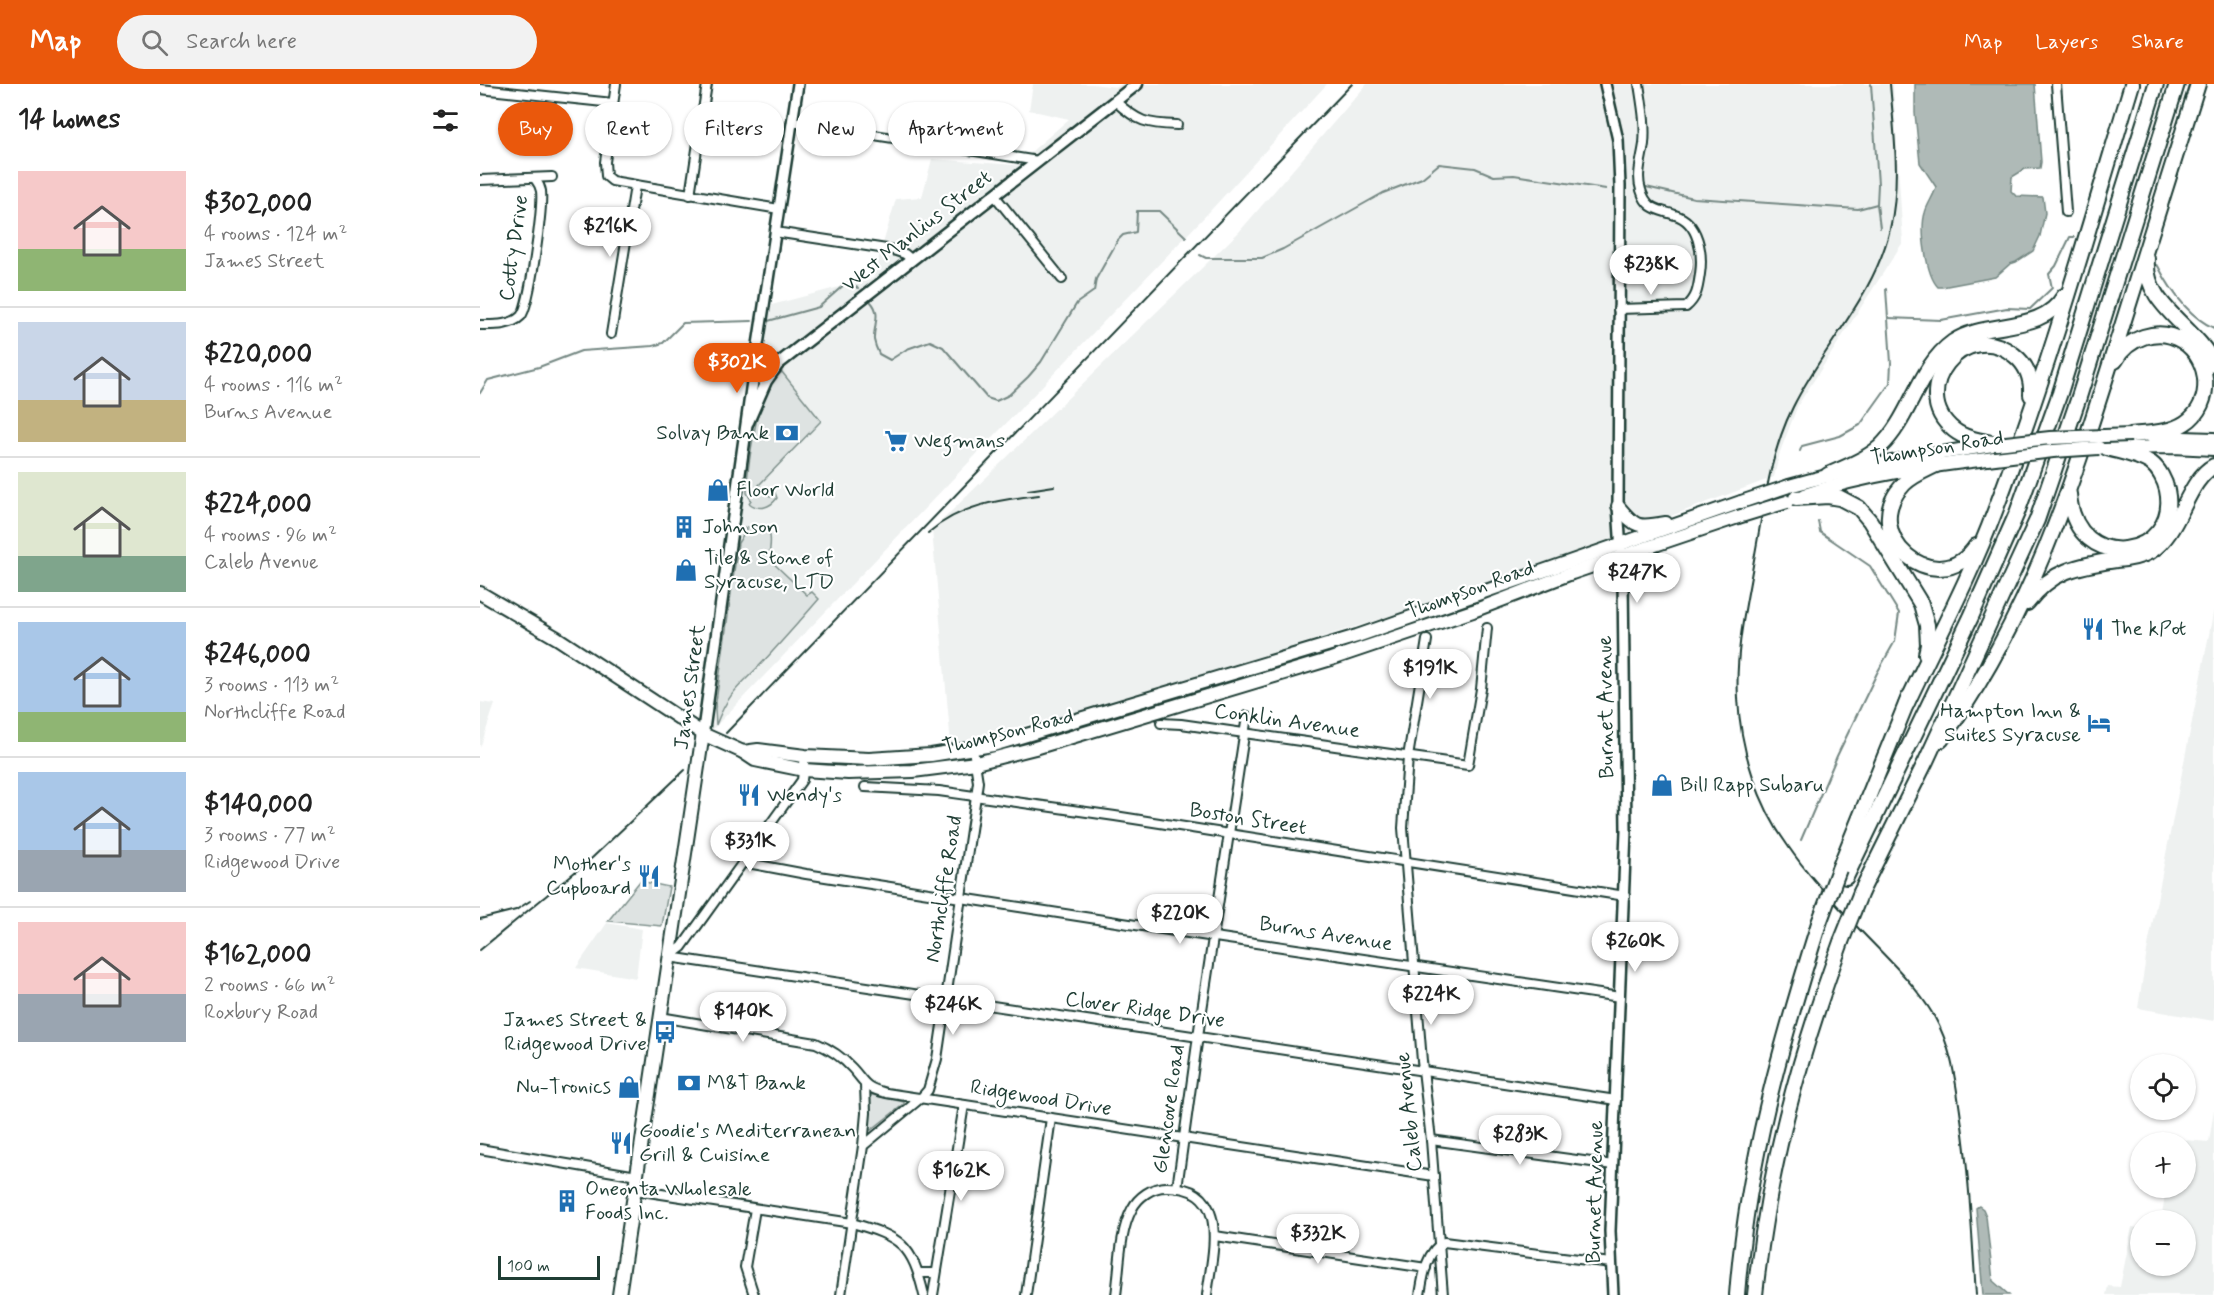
<!DOCTYPE html>
<meta charset="utf-8">
<style>
body{margin:0;font-family:Mynerve,sans-serif;background:#f2f2f2;color:#222;height:100vh;display:flex;flex-direction:column;font-size:22px;white-space:nowrap}
*{box-sizing:border-box;margin:0}
p{font-size:20px;color:#767676}
.icon{flex:none;width:33px;height:33px;fill:none;stroke:currentColor;stroke-width:2;stroke-linecap:round;stroke-linejoin:round}
.map{position:relative;flex:1;overflow:hidden}
.side{display:flex;flex-direction:column;background:#fff;width:480px}
.side>*{flex:none}
.banner{position:absolute;left:18px;top:18px;width:570px;height:54px;display:flex;gap:12px}
.tools{position:absolute;left:1650px;top:970px;display:grid;gap:12px}
.tools a{display:grid;place-items:center;width:66px;height:66px;border-radius:50%;background:#fff;box-shadow:0 2px 4px #0004;font-size:30px}
.scale{position:absolute;left:18px;bottom:15px;width:102px;box-sizing:border-box;padding-left:6px;border:3px solid #1f3d34;border-top:0;font-size:16px;line-height:21px;white-space:nowrap;color:#1f3d34;-webkit-text-stroke:4px #fff;paint-order:stroke}
.price{position:absolute;translate:-50% -51px;padding:0 14px;border-radius:21px;background:#fff;color:#222;font-size:20px;line-height:39px;filter:drop-shadow(0 2px 3px #0008)}
.price::after{content:'';position:absolute;left:50%;top:36px;width:18px;height:14px;margin-left:-9px;background:inherit;clip-path:polygon(0 0,100% 0,50% 100%)}
.price.selected{background:#ea580c;color:#fff}
ul{padding:0;list-style:none}
li{display:flex;align-items:center;gap:18px;height:150px;padding:0 18px}
li+li{border-top:2px solid #e0e0e0}
li span{display:grid;place-items:center;flex:none;width:168px;height:120px;border-radius:0px;color:#555}
li>.icon{margin-inline-start:auto}
span .icon{width:72px;height:72px;fill:#fffc;stroke-width:1}
li b{font-size:26px}
h2{display:flex;justify-content:space-between;align-items:center;height:72px;padding:0 18px;font-size:26px}
.pill{padding:0 21px;border-radius:27px;background:#fff;box-shadow:0 2px 4px #0004;font-size:21px;line-height:54px}
.pill.selected{background:#ea580c;color:#fff}
header{display:flex;align-items:center;gap:36px;box-sizing:border-box;height:84px;padding:0 30px;background:#ea580c;color:#fff}
header strong{font-size:28px}
nav{display:flex;gap:33px;margin-inline-start:auto;font-size:21px}
.search{width:420px;height:54px;background:#f2f2f2;display:flex;align-items:center;gap:15px;box-sizing:border-box;padding:0 21px;border-radius:33px;color:#767676;font-size:22px}
main{display:flex;flex:1;min-height:0}
.map>svg:first-child{display:block}
.built{fill:#eef1f0}
.green{fill:#dee3e2;stroke:#7e908b;stroke-width:1.5}
.water{fill:#afbab7;stroke:#758883;stroke-width:1.5}
.lines{fill:none;stroke-linecap:round;stroke-linejoin:round}
.stream{stroke:#758883;stroke-width:2}
.minor-casing{stroke:#1f3d34;stroke-width:12}
.tertiary-casing{stroke:#1f3d34;stroke-width:14}
.secondary-casing{stroke:#1f3d34;stroke-width:15}
.primary-casing{stroke:#1f3d34;stroke-width:16}
.motorway-casing{stroke:#1f3d34;stroke-width:18}
.minor{stroke:#fff;stroke-width:8}
.tertiary{stroke:#fff;stroke-width:9}
.secondary{stroke:#fff;stroke-width:10}
.primary{stroke:#fff;stroke-width:12}
.motorway{stroke:#fff;stroke-width:14}
.rail{stroke:#1f3d34;stroke-width:2}
.primary-bridge-casing{stroke:#1f3d34;stroke-width:16;stroke-linecap:butt}
.motorway-bridge-casing{stroke:#1f3d34;stroke-width:18;stroke-linecap:butt}
.primary-bridge{stroke:#fff;stroke-width:12}
.motorway-bridge{stroke:#fff;stroke-width:14}
.labels{text-anchor:middle;dominant-baseline:central;stroke-width:4.5;stroke-linejoin:round;paint-order:stroke}
.street-label{font-size:21px;fill:#1f3d34;stroke:#fff}
.poi-label{font-size:21px;fill:#1f3d34;stroke:#fff;text-anchor:start}
</style>
<header>
<strong>Map</strong>
<div class="search"><svg class="icon" aria-label="search" viewBox="0 0 24 24"><circle cx="10" cy="10" r="6"/><path d="M15 15l6 6"/></svg>Search here</div>
<nav><a>Map</a><a>Layers</a><a>Share</a></nav>
</header>
<main>
<section class="side">
<h2>14 homes<svg class="icon" aria-label="filters" viewBox="0 0 24 24"><path d="M4 7h16M4 17h16"/><circle cx="9" cy="7" r="2"/><circle cx="15" cy="17" r="2"/></svg></h2>
<ul>
<li><span style="background:linear-gradient(#f6c9c9 65%,#8fb573 0)"><svg class="icon" aria-label="home" viewBox="0 0 24 24"><path d="M3 11l9-7 9 7M6 9v11h12V9"/></svg></span><div><b>$302,000</b><p>4 rooms · 124 m²</p><p>James Street</p></div></li>
<li><span style="background:linear-gradient(#c9d6e8 65%,#c2b280 0)"><svg class="icon" aria-label="home" viewBox="0 0 24 24"><path d="M3 11l9-7 9 7M6 9v11h12V9"/></svg></span><div><b>$220,000</b><p>4 rooms · 116 m²</p><p>Burns Avenue</p></div></li>
<li><span style="background:linear-gradient(#dfe7d0 70%,#7fa58c 0)"><svg class="icon" aria-label="home" viewBox="0 0 24 24"><path d="M3 11l9-7 9 7M6 9v11h12V9"/></svg></span><div><b>$224,000</b><p>4 rooms · 96 m²</p><p>Caleb Avenue</p></div></li>
<li><span style="background:linear-gradient(#a9c7e8 75%,#8fb573 0)"><svg class="icon" aria-label="home" viewBox="0 0 24 24"><path d="M3 11l9-7 9 7M6 9v11h12V9"/></svg></span><div><b>$246,000</b><p>3 rooms · 113 m²</p><p>Northcliffe Road</p></div></li>
<li><span style="background:linear-gradient(#a9c7e8 65%,#9aa5b1 0)"><svg class="icon" aria-label="home" viewBox="0 0 24 24"><path d="M3 11l9-7 9 7M6 9v11h12V9"/></svg></span><div><b>$140,000</b><p>3 rooms · 77 m²</p><p>Ridgewood Drive</p></div></li>
<li><span style="background:linear-gradient(#f6c9c9 60%,#9aa5b1 0)"><svg class="icon" aria-label="home" viewBox="0 0 24 24"><path d="M3 11l9-7 9 7M6 9v11h12V9"/></svg></span><div><b>$162,000</b><p>2 rooms · 66 m²</p><p>Roxbury Road</p></div></li>
</ul>
</section>
<div class="map">
<svg width="1734" height="1211" viewBox="0 0 1734 1211">
<rect width="100%" height="100%" fill="#fff"/>
<filter id="ink" filterUnits="userSpaceOnUse"><feTurbulence type="fractalNoise" baseFrequency=".0167" numOctaves="2"/><feDisplacementMap in="SourceGraphic" scale="12" xChannelSelector="R" yChannelSelector="G"/><feConvolveMatrix kernelMatrix="1 2 1 2 8 2 1 2 1" color-interpolation-filters="sRGB"/></filter>
<g filter="url(#ink)">
<g class="built">
<path d="M553 0H612L637 3 642 0H847L730 127 232 646 284 223 393 194 416 115 442 113 452 75 536 81 589 35 549 26Z"/>
<path d="M887 0H1413L1423 158 1318 321 1300 368 1294 393 1122 458 929 526 633 618 471 661 452 446 759 148Z"/>
<path d="M1734 525V937L1658 924 1667 867Z"/>
<path d="M0 618 15 620 0 664Z"/>
<path d="M127 839 162 845 156 894 96 884Z"/>
<path d="M1734 1025V1211H1626L1628 1202 1640 1203 1652 1143 1660 1144V1182H1706V1137H1681L1686 1104H1706V1059H1693V1055L1729 1058Z"/>
</g>
<g class="green">
<path d="M302 288 341 337 279 401 291 413 295 409 297 414C290 424 279 427 269 419L271 416 267 409C266 390 275 338 281 319 285 307 292 295 302 288Z"/>
<path d="M271 442C297 445 290 454 289 475L327 511 332 508 339 515C321 536 302 557 283 578 260 602 249 607 236 641L235 625 258 459 266 446 265 444Z"/>
<path d="M160 797 189 803 182 842 128 837Z"/>
<path d="M388 1010 424 1018V1020L391 1046 388 1044Z"/>
</g>
<g class="water">
<path d="M1435 0H1555L1561 78 1560 84 1545 85 1532 93 1531 107 1536 112 1563 113 1565 129 1560 152 1553 167 1536 178 1530 180 1515 193 1462 203H1458C1446 191 1440 145 1445 129 1447 120 1454 112 1456 103L1440 79 1435 29Z"/>
<path d="M1499 1122 1503 1125 1506 1132 1513 1197 1529 1211H1503L1496 1124Z"/>
</g>
<g class="lines">
<g class="stream">
<path d="M1166 103 1214 114 1378 125 1397 120 1398 100 1391 0"/>
<path d="M1397 120 1400 144"/>
<path d="M720 171 726 174H782L803 165 903 109 942 94 959 80 995 84 1014 92 1034 91 1126 105"/>
<path d="M1673 180 1678 182C1690 205 1709 233 1734 244"/>
<path d="M391 218C402 230 393 242 394 256 395 261 397 266 399 270L410 276 427 265 450 257 463 263 507 314 516 317 529 311 548 293 561 278 597 219 614 207 616 195 638 156 643 151 656 148 657 127H679L706 153"/>
<path d="M1408 234 1461 236 1527 224 1550 225 1572 204 1569 190 1576 182 1590 153H1594"/>
<path d="M288 237 339 223 366 199 378 204"/>
<path d="M0 309 8 296 59 283 101 267 173 262 183 259 203 239 272 237"/>
<path d="M1320 367 1322 362 1360 352 1380 341 1410 299 1411 279 1406 205"/>
<path d="M1321 756 1357 672 1397 589 1415 557 1419 529 1390 482 1340 448 1338 437"/>
</g>
<g class="minor-casing">
<g id="minor">
<path d="M136 0 125 78 126 92 132 97 299 125"/>
<path d="M1576 0 1586 128"/>
<path d="M0 5 133 19"/>
<path d="M635 17C658 38 666 40 697 41"/>
<path d="M312 38 558 77"/>
<path d="M0 96 72 93"/>
<path d="M210 111 227 0"/>
<path d="M515 112 582 195"/>
<path d="M295 148 413 166 425 170 432 176"/>
<path d="M1138 225 1206 223C1217 214 1218 204 1220 190 1223 170 1219 138 1195 131 1178 125 1167 126 1161 106 1156 91 1162 75 1164 60 1166 40 1162 20 1159 0"/>
<path d="M0 241C13 241 31 242 41 232 50 222 63 123 61 107 60 101 58 99 55 95"/>
<path d="M131 250 155 102"/>
<path d="M947 556 928 673 923 744 942 977 951 1056 963 1211"/>
<path d="M681 639 701 640 988 681 1001 605 1007 544"/>
<path d="M385 703 459 707 635 732 1145 812"/>
<path d="M262 778 326 790 701 848 1140 913"/>
<path d="M190 872 202 863 317 703 322 696 325 672"/>
<path d="M189 873 1136 1016"/>
<path d="M180 933 336 959C350 965 362 973 372 984 386 999 383 1003 406 1009L954 1092"/>
<path d="M951 1056 1133 1081"/>
<path d="M383 1062 386 1029 385 1001"/>
<path d="M0 1065 157 1092"/>
<path d="M697 1104 718 952 767 632"/>
<path d="M155 1106 372 1139C421 1153 432 1160 444 1211"/>
<path d="M735 1152 946 1184"/>
<path d="M439 1189H456"/>
<path d="M274 1211 265 1183 275 1125"/>
<path d="M361 1211 383 1062 441 1014 448 1006 457 975 496 712 498 698 493 665"/>
<path d="M453 1211 484 1021"/>
<path d="M546 1211 571 1034"/>
<path d="M636 1211C640 1184 639 1149 652 1125 658 1113 672 1103 686 1103 752 1102 732 1169 727 1211"/>
<path d="M940 1211C943 1193 946 1167 964 1158L1131 1179"/>
</g>
</g>
<g class="tertiary-casing">
<g id="tertiary">
<path d="M1125 0 1138 56 1140 102 1138 422 1143 496 1146 747 1130 1147 1133 1211"/>
<path d="M274 287 318 0"/>
</g>
</g>
<g class="secondary-casing">
<g id="secondary">
<path d="M268 338 286 297 298 280 657 0"/>
<path d="M223 649 274 287 298 280"/>
</g>
</g>
<g class="primary-casing">
<g id="primary">
<path d="M1672 353 1734 355"/>
<path d="M1635 364 1693 363 1734 365"/>
<path d="M1309 402C1376 383 1444 371 1513 361"/>
<path d="M1325 411C1386 390 1450 382 1515 374"/>
<path d="M1138 422C1156 444 1158 444 1186 439"/>
<path d="M0 509 77 554 225 651 263 668 275 676 324 686 368 689 433 687 496 679 555 664 851 575 993 527 1092 489 1258 433"/>
<path d="M263 668 278 666 325 672 389 675 451 671 513 661 877 552 1261 418"/>
<path d="M139 1211 223 649"/>
</g>
</g>
<g class="motorway-casing">
<g id="motorway">
<path d="M1667 175C1663 222 1717 242 1734 281"/>
<path d="M1635 277C1647 254 1678 242 1702 257 1731 275 1734 320 1705 339 1690 349 1668 349 1651 351"/>
<path d="M1517 360C1503 357 1485 355 1474 346 1425 307 1486 231 1534 271 1547 281 1552 295 1551 311"/>
<path d="M1456 381C1446 386 1433 391 1424 400 1375 450 1457 520 1496 462"/>
<path d="M1348 391C1366 383 1385 376 1400 363 1431 334 1438 283 1473 258 1506 235 1561 251 1584 212"/>
<path d="M1589 410C1595 494 1701 474 1687 406 1685 397 1679 385 1671 379 1659 371 1641 368 1627 364"/>
<path d="M1316 414 1348 412 1360 414 1379 424 1390 437 1441 520 1447 541 1448 561 1446 570"/>
<path d="M1547 519C1572 486 1597 482 1636 476 1648 475 1660 473 1671 467 1701 448 1706 397 1734 382"/>
<path d="M1426 621C1456 557 1490 494 1515 427 1568 287 1609 143 1652 0"/>
<path d="M1461 656C1551 532 1593 399 1638 255 1664 170 1691 85 1718 0"/>
<path d="M1359 785 1429 613"/>
<path d="M1366 793 1491 533 1537 429 1580 309 1676 0"/>
<path d="M1381 808 1446 677 1557 436 1599 313 1697 0"/>
<path d="M1257 1211C1267 1080 1300 964 1339 839"/>
<path d="M1275 1211C1288 1085 1318 976 1361 858"/>
</g>
</g>
<use href="#minor" class="minor"/>
<use href="#tertiary" class="tertiary"/>
<use href="#secondary" class="secondary"/>
<use href="#primary" class="primary"/>
<use href="#motorway" class="motorway"/>
<g class="rail">
<path d="M1410 0C1414 48 1421 98 1410 145 1394 213 1343 262 1313 323 1290 369 1284 421 1275 470 1267 518 1255 565 1258 614 1260 664 1278 721 1308 762 1329 793 1356 820 1381 847 1407 874 1435 900 1454 932 1471 962 1475 993 1480 1027 1489 1088 1492 1150 1496 1211"/>
<path d="M548 406 574 402"/>
<path d="M448 449C480 421 518 416 559 411"/>
<path d="M246 649 872 0"/>
<path d="M0 835 36 826 50 817"/>
<path d="M0 866 112 774 205 686"/>
</g>
<g class="primary-bridge-casing">
<g id="primary-bridge">
<path d="M1517 360 1570 354 1651 351"/>
<path d="M1515 374 1573 367 1619 364"/>
<path d="M1261 418 1309 402"/>
<path d="M1258 433 1307 418"/>
</g>
</g>
<g class="motorway-bridge-casing">
<g id="motorway-bridge">
<path d="M1339 839 1359 785"/>
<path d="M1361 858 1381 808"/>
</g>
</g>
<use href="#primary-bridge" class="primary-bridge"/>
<use href="#motorway-bridge" class="motorway-bridge"/>
</g>
</g>
<defs>
<g id="bank-bare" transform="scale(1.8)"><path d="M-6-4H6V4H-6ZM0-2.3a2.3 2.3 0 1 0 0 4.6a2.3 2.3 0 1 0 0-4.6Z" fill="#1f6fb2" stroke="#fff" stroke-width="2.5" paint-order="stroke"/></g>
<g id="supermarket-bare" transform="scale(1.8)"><path d="M-6-5.5h2.5l.6 2H6L4.5 2H-2.5L-4.4-4H-6ZM-1.5 3.2a1.3 1.3 0 1 0 .1 0ZM3 3.2a1.3 1.3 0 1 0 .1 0Z" fill="#1f6fb2" stroke="#fff" stroke-width="2.5" paint-order="stroke"/></g>
<g id="shop-bare" transform="scale(1.8)"><path d="M-5-2.5h2.3a2.7 3.5 0 0 1 5.4 0H5L5.5 6h-11ZM-1.5-2.5h3a1.5 2.3 0 0 0-3 0Z" fill="#1f6fb2" stroke="#fff" stroke-width="2.5" paint-order="stroke"/></g>
<g id="building-bare" transform="scale(1.8)"><path d="M-4-6H4V6H1V3H-1V6H-4ZM-2.5-4.3h1.7v1.8h-1.7ZM.8-4.3h1.7v1.8H.8ZM-2.5-1h1.7V.8h-1.7ZM.8-1h1.7V.8H.8Z" fill="#1f6fb2" stroke="#fff" stroke-width="2.5" paint-order="stroke"/></g>
<g id="restaurant-bare" transform="scale(1.8)"><path d="M-5-6h1v4h1v-4h1v4h1v-4h1v5L-1.5 .5V6h-2V.5L-5-1ZM5-6V6H3V1.5H1.5Q1.5-4 5-6Z" fill="#1f6fb2" stroke="#fff" stroke-width="2.5" paint-order="stroke"/></g>
<g id="hotel-bare" transform="scale(1.8)"><path d="M-6-4.5h1.5V1H6V5H4.5V3h-9V5H-6ZM-4 0a1.8 1.8 0 1 1 3.6 0ZM.5 0V-2.5h3Q6-2.5 6 0Z" fill="#1f6fb2" stroke="#fff" stroke-width="2.5" paint-order="stroke"/></g>
<g id="bus-bare" transform="scale(1.8)"><path d="M-5-6H5V4H4V6H2V4H-2V6H-4V4H-5ZM-3.5-4V0h7V-4ZM-3.5 1.2v1.5H-2V1.2ZM2 1.2v1.5H3.5V1.2Z" fill="#1f6fb2" stroke="#fff" stroke-width="2.5" paint-order="stroke"/></g>
</defs>
<g fill-rule="evenodd">
<use href="#bank-bare" x="307" y="349"/>
<use href="#supermarket-bare" x="416" y="357"/>
<use href="#shop-bare" x="238" y="406"/>
<use href="#building-bare" x="204" y="443"/>
<use href="#shop-bare" x="206" y="486"/>
<use href="#restaurant-bare" x="1613" y="545"/>
<use href="#hotel-bare" x="1619" y="639"/>
<use href="#shop-bare" x="1182" y="701"/>
<use href="#restaurant-bare" x="269" y="711"/>
<use href="#restaurant-bare" x="169" y="792"/>
<use href="#bus-bare" x="185" y="948"/>
<use href="#bank-bare" x="209" y="999"/>
<use href="#shop-bare" x="149" y="1003"/>
<use href="#restaurant-bare" x="141" y="1059"/>
<use href="#building-bare" x="87" y="1117"/>
</g>
<g class="labels">
<g class="street-label">
<text transform="translate(437 147) rotate(-38)">West Manlius Street</text>
<text transform="translate(34 164) rotate(-82)">Cotty Drive</text>
<text transform="translate(1457 364) rotate(-9)">Thompson Road</text>
<text transform="translate(990 506) rotate(-20)">Thompson Road</text>
<text transform="translate(210 603) rotate(-82)">James Street</text>
<text transform="translate(1126 623) rotate(-91)">Burnet Avenue</text>
<text transform="translate(807 637) rotate(8)">Conklin Avenue</text>
<text transform="translate(528 648) rotate(-14)">Thompson Road</text>
<text transform="translate(768 735) rotate(9)">Boston Street</text>
<text transform="translate(464 805) rotate(-81)">Northcliffe Road</text>
<text transform="translate(846 850) rotate(9)">Burns Avenue</text>
<text transform="translate(665 926) rotate(8)">Clover Ridge Drive</text>
<text transform="translate(561 1014) rotate(9)">Ridgewood Drive</text>
<text transform="translate(689 1025) rotate(-82)">Glencove Road</text>
<text transform="translate(929 1028) rotate(-96)">Caleb Avenue</text>
<text transform="translate(1115 1108) rotate(-89)">Burnet Avenue</text>
</g>
<g class="poi-label">
<text x="289" y="349" text-anchor="end">Solvay Bank</text>
<text x="434" y="357">Wegmans</text>
<text x="256" y="406">Floor World</text>
<text x="222" y="443">Johnson</text>
<text x="224" y="474">Tile &amp; Stone of<tspan x="224" dy="24">Syracuse, LTD</tspan></text>
<text x="1631" y="545">The kPot</text>
<text x="1601" y="627" text-anchor="end">Hampton Inn &amp;<tspan x="1601" dy="24">Suites Syracuse</tspan></text>
<text x="1200" y="701">Bill Rapp Subaru</text>
<text x="287" y="711">Wendy's</text>
<text x="151" y="780" text-anchor="end">Mother's<tspan x="151" dy="24">Cupboard</tspan></text>
<text x="167" y="936" text-anchor="end">James Street &amp;<tspan x="167" dy="24">Ridgewood Drive</tspan></text>
<text x="227" y="999">M&amp;T Bank</text>
<text x="131" y="1003" text-anchor="end">Nu-Tronics</text>
<text x="159" y="1047">Goodie's Mediterranean<tspan x="159" dy="24">Grill &amp; Cuisine</tspan></text>
<text x="105" y="1105">Oneonta Wholesale<tspan x="105" dy="24">Foods Inc.</tspan></text>
</g>
</g>
</svg>
<div class="tools">
<a><svg class="icon" aria-label="locate" viewBox="0 0 24 24"><circle cx="12" cy="12" r="6"/><path d="M12 2v4M12 18v4M2 12h4M18 12h4"/></svg></a>
<a>+</a>
<a>−</a>
</div>
<div class="scale">100 m</div>
<b class="price" style="left:130px;top:174px">$216K</b>
<b class="price" style="left:1171px;top:212px">$238K</b>
<b class="price selected" style="left:257px;top:310px">$302K</b>
<b class="price" style="left:1157px;top:520px">$247K</b>
<b class="price" style="left:950px;top:616px">$191K</b>
<b class="price" style="left:270px;top:789px">$331K</b>
<b class="price" style="left:700px;top:861px">$220K</b>
<b class="price" style="left:1155px;top:889px">$260K</b>
<b class="price" style="left:951px;top:942px">$224K</b>
<b class="price" style="left:473px;top:952px">$246K</b>
<b class="price" style="left:263px;top:959px">$140K</b>
<b class="price" style="left:1040px;top:1082px">$283K</b>
<b class="price" style="left:481px;top:1118px">$162K</b>
<b class="price" style="left:838px;top:1181px">$332K</b>
<div class="banner">
<a class="pill selected">Buy</a>
<a class="pill">Rent</a>
<a class="pill">Filters</a>
<a class="pill">New</a>
<a class="pill">Apartment</a>
</div>
</div>
</main>
